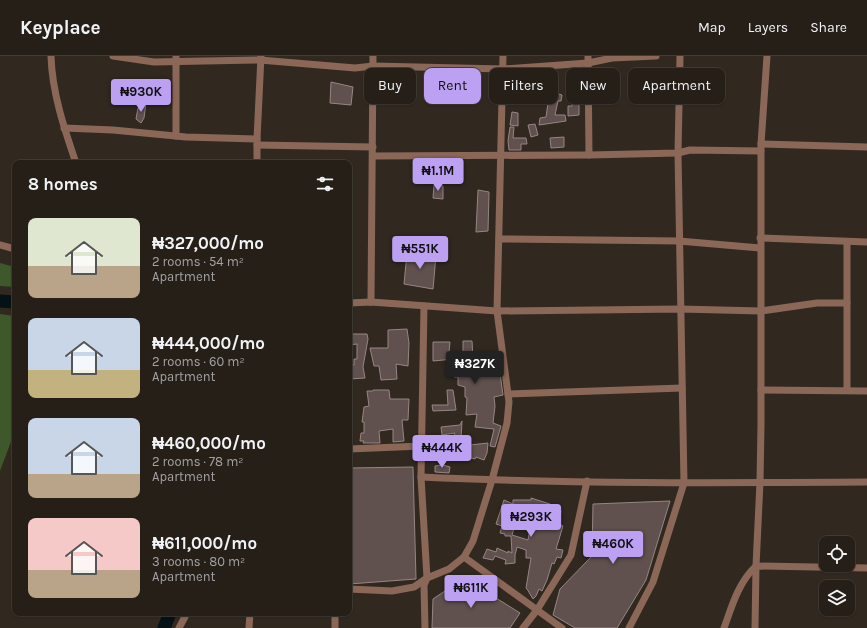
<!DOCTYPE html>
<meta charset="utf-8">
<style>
body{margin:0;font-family:Karla,sans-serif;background:#312c25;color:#f1f3f6;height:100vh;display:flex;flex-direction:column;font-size:15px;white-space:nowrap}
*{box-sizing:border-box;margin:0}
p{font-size:13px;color:#a3a2a2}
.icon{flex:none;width:22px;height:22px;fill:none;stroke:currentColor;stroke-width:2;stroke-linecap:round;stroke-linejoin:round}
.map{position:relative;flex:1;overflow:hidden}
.drawer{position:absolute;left:12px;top:104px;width:340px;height:456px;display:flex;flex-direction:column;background:#251f18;border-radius:8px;box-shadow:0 1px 3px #0004,0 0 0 1px #423d37}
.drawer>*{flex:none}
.guide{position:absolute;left:364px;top:12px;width:380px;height:36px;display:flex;gap:8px}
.buttons{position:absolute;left:819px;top:480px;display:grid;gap:8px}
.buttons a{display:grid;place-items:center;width:36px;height:36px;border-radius:8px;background:#251f18;box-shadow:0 1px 3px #0004,0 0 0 1px #423d37;font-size:20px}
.price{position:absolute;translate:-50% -34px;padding:0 9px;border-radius:4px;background:#bca0f2;color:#111;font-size:13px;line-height:26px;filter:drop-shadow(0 1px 2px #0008)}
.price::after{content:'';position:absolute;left:50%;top:24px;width:12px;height:9px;margin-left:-6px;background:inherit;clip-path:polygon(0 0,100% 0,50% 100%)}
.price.selected{background:#222;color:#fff}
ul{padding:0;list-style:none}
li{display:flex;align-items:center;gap:12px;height:100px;padding:0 16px}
li span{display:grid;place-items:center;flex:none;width:112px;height:80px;border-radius:8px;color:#555}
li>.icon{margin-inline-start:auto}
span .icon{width:48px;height:48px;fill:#fffc;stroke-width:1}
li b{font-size:17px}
h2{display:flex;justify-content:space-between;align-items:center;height:48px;padding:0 16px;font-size:17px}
.pill{padding:0 14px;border-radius:8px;background:#251f18;box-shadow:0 1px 3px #0004,0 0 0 1px #423d37;font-size:14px;line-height:36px}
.pill.selected{background:#bca0f2;color:#111}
header{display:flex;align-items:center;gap:24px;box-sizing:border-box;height:56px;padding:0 20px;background:#251f18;border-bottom:1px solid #423d37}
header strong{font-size:19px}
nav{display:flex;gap:22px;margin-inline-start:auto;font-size:14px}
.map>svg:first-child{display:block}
.green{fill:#3e582b}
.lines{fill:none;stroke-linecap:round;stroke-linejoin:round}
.river{stroke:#041215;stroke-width:13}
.building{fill:#60514f;stroke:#968683;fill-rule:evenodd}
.street{stroke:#8b6758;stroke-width:7}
</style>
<header>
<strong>Keyplace</strong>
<nav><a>Map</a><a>Layers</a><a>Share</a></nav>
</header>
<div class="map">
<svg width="867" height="572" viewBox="0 0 867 572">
<rect width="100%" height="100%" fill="#312920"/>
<g class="green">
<path d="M0 207 15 211V231L0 230Z"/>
<path d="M0 258 15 260V375L0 415Z"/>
</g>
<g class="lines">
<g class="river">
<path d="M0 245 15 246"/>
<path d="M164 572 170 557"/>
</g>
</g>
<g class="building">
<path d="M573 24H579V59L568 60V50H572Z"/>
<path d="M331 26 353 31 351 49 330 47Z"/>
<path d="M535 28H542L543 40 554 39 555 37 562 39 561 45H558L555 59H565L566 65 539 69 540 62 546 61 548 47 522 46 520 39 529 40V35L537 34Z"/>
<path d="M146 47 144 62 141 67 136 63 138 52 139 53 140 48Z"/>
<path d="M512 56 518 57V70L510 69Z"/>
<path d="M535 68 538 79 531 81 528 69Z"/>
<path d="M510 71H514L513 82H526L527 88H521V94H509L508 85Z"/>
<path d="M564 81V91L551 92 550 82Z"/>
<path d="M434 129 443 130V143L433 142Z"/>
<path d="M478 134 489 136 488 175 476 176Z"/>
<path d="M407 197 436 199 433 233 404 228Z"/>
<path d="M407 273 409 287 408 310 396 308 397 323 381 324 379 310H374L370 292H388V274Z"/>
<path d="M352 278H367L368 283 363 311 365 322 349 323V309H354V303H357V288L349 289V283H352Z"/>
<path d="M463 285H472L473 302H463L464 313H466V317L479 316 481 303H487V312H494L499 310 503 339 494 341 495 350 493 367 501 370 495 391 490 390 494 373 475 371 477 358 466 359 467 342 465 341V331L458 329V321H454L453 314H457L454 303 433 305V286H450L449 296 463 297Z"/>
<path d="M373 334H389L390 343H409L408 364H402L404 385 393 386V373L379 375 380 387H363L364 385H360L361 377H364V366H362L364 351 369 350 367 335H373Z"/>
<path d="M447 334H453L456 354 433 355 432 349H448Z"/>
<path d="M462 365 461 383 453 382 455 377 442 379 441 371 460 369Z"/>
<path d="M488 387 487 397 484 404 476 401 475 403 464 400 465 397H452V391Z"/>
<path d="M443 409 450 411 449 417 435 416V410Z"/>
<path d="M413 411 416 523 349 528V412Z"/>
<path d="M531 442 550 448V451L561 455 559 468 563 470 556 493 563 494 561 502 557 501 554 508 552 507 547 524 542 535 539 533 536 540 533 543 527 533 526 532 531 502H526V494L517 491 515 499V507L505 508 506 504 495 500 493 504 483 502 487 493 496 496 497 492 508 497V495L512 497 511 480H505V478L500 477 502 470 496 468 504 444 513 448V444H531ZM515 469 530 472 528 484 512 479Z"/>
<path d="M670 445 646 524 617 572H575L553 559 560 533 592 500 593 448Z"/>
<path d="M464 522 520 557 510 572H432L433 543Z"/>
</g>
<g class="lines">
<g class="street">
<path d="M51 0C52 36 64 72 76 107"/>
<path d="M113 0 154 6 260 4 355 12 373 10 503 13 588 7 612 2 656 0"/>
<path d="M588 0 589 99"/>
<path d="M64 72 113 74 186 81 257 83"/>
<path d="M176 80V0"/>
<path d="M761 88 867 91"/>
<path d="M257 89 373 91"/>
<path d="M373 100 589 99 678 97 690 94 761 95"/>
<path d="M257 107V83L261 0"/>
<path d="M760 182 867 186"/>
<path d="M499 183 679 185 760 192"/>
<path d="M847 186V334"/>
<path d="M0 189 15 193"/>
<path d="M371 246 373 0"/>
<path d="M349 247 371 246 497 255 680 253 761 255 817 247H847"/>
<path d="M424 250 421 421 427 522 424 529 425 572"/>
<path d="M761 334 867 335"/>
<path d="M508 338 682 332"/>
<path d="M349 393 422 390"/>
<path d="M421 421C570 428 718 427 867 426"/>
<path d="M464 501 562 572"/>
<path d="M349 533 392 535 414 531 427 522 449 513 464 501 473 485 492 424 507 367 509 346 497 255 503 0"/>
<path d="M335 557V572"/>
<path d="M179 572 187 557"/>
<path d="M249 572 250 557"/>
<path d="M523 572 537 554 571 499 587 425"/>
<path d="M629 572 653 526 684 427 678 97 680 0"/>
<path d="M724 572C732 550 738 527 756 510L867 512"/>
<path d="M755 572 756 510 760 426 761 369V88L767 0"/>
</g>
</g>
</svg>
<div class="buttons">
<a><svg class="icon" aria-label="locate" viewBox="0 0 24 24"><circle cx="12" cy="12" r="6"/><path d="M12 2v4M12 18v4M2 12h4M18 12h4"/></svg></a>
<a><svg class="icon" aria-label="layers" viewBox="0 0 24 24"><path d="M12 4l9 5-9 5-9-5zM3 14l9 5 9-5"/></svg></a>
</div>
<b class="price" style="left:141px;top:57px">₦930K</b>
<b class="price" style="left:438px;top:136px">₦1.1M</b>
<b class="price" style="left:420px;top:214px">₦551K</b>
<b class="price selected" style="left:475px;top:329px">₦327K</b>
<b class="price" style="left:442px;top:413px">₦444K</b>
<b class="price" style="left:531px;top:482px">₦293K</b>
<b class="price" style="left:613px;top:509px">₦460K</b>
<b class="price" style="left:471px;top:553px">₦611K</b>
<div class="guide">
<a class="pill">Buy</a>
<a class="pill selected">Rent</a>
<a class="pill">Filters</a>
<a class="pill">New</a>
<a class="pill">Apartment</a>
</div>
<section class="drawer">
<h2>8 homes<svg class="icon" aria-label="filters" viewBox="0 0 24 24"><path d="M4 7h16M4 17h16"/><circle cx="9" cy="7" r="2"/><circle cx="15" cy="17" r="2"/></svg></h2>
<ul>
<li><span style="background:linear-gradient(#dfe7d0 60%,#b9a48a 0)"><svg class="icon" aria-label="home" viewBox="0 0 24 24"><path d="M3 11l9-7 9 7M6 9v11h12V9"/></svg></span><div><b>₦327,000/mo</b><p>2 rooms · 54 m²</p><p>Apartment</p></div></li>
<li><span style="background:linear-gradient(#c9d6e8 65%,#c2b280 0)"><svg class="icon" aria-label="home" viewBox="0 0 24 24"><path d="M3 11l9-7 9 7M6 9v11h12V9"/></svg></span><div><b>₦444,000/mo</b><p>2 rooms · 60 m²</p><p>Apartment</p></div></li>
<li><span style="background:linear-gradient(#c9d6e8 70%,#b9a48a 0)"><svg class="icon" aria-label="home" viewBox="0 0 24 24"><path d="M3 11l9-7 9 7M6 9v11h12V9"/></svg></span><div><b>₦460,000/mo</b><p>2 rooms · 78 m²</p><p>Apartment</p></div></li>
<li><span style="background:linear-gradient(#f6c9c9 65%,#b9a48a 0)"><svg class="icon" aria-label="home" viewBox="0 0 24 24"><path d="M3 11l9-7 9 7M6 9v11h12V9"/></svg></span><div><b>₦611,000/mo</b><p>3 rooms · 80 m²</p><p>Apartment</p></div></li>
</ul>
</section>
</div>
